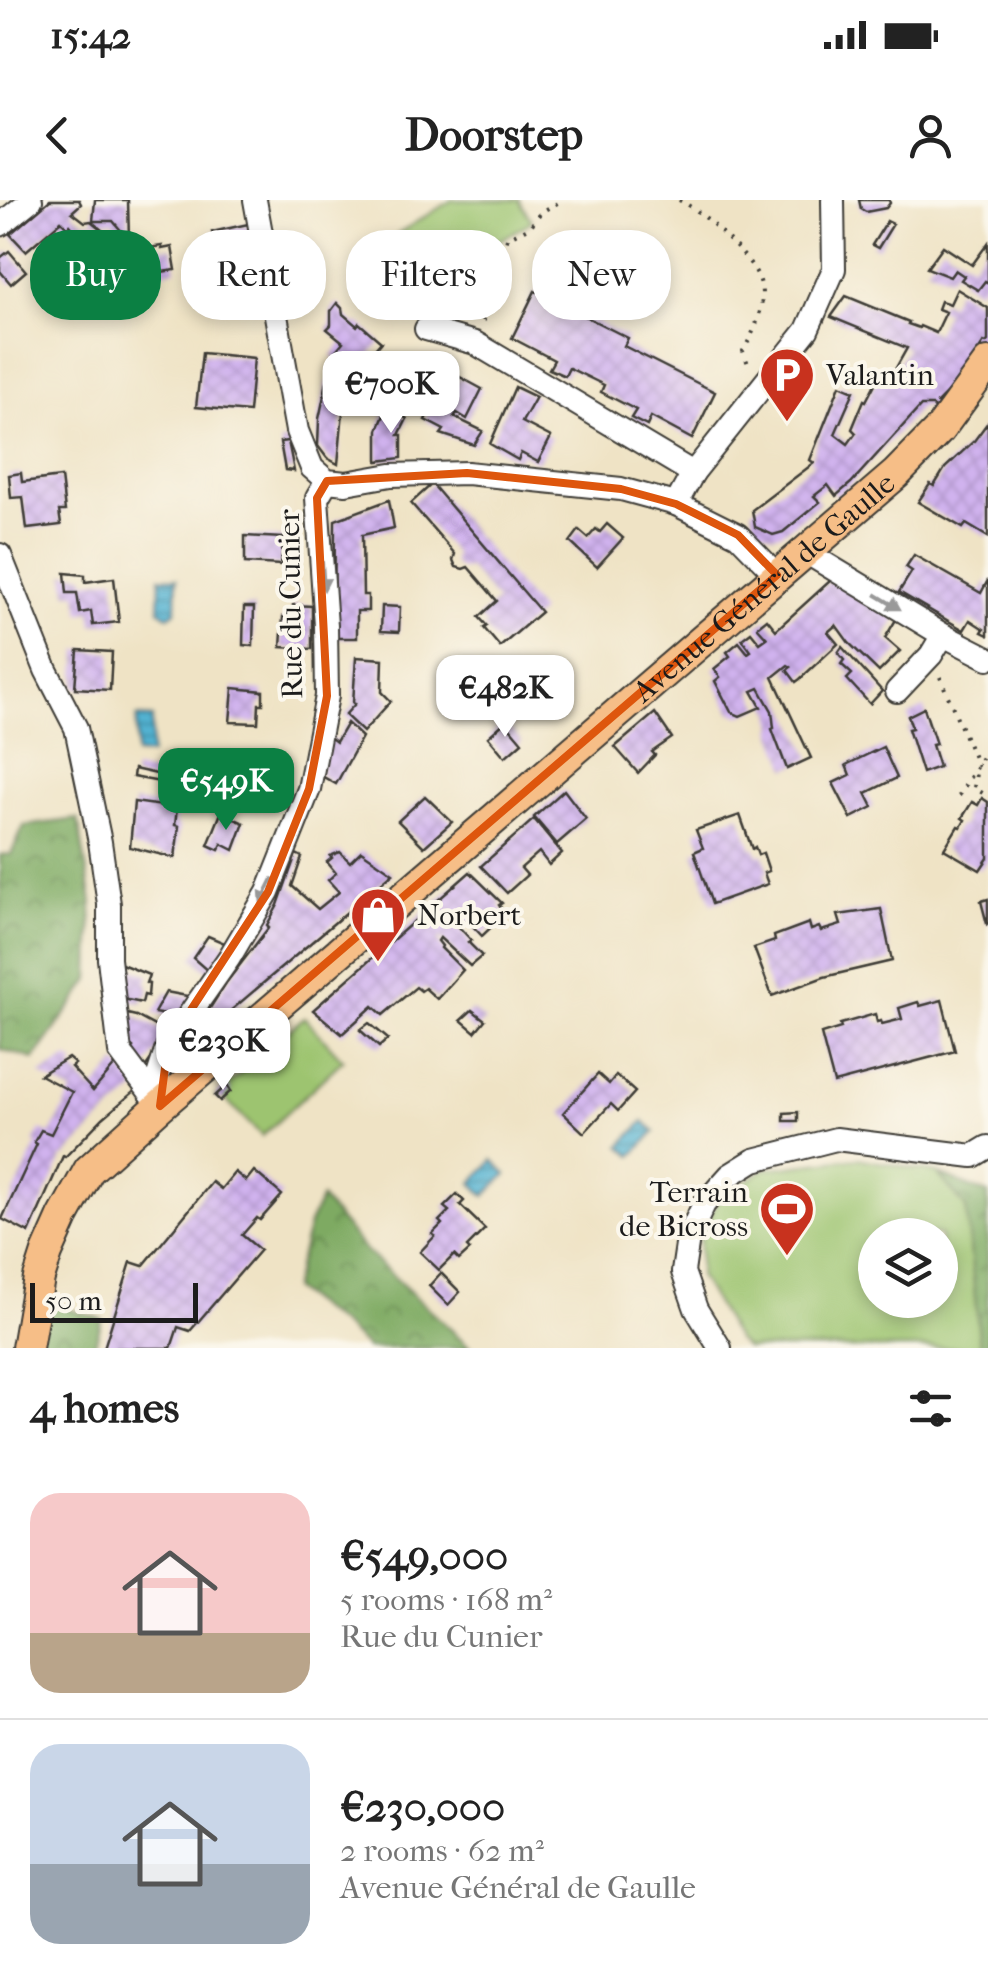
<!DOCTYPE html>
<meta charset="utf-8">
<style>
body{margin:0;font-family:"IM FELL French Canon",serif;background:#f6f6f6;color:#222;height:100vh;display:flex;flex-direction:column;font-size:38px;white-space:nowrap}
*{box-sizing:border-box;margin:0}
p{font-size:32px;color:#767676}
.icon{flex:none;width:55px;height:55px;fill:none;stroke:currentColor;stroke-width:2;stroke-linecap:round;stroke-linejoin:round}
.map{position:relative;height:1148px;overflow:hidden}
.panel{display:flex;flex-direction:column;background:#fff;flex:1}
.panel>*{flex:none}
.banner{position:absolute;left:30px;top:30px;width:930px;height:90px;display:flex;gap:20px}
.fabs{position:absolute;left:858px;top:1018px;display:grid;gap:20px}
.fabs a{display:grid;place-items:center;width:100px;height:100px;border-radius:50%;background:#fff;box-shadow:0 5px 15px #0003;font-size:50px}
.scale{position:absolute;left:30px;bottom:25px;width:168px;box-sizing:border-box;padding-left:10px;border:5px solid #1c1c1c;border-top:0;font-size:28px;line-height:35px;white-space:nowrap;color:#1c1c1c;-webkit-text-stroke:8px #fbf7ec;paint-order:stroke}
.price{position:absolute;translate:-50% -85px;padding:0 22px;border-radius:20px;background:#fff;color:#222;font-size:32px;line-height:65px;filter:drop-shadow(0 2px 5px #0008)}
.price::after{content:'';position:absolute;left:50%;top:60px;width:30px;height:22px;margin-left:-15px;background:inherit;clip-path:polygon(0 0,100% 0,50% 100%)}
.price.current{background:#0b8043;color:#fff}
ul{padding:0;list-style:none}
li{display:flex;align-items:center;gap:30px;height:250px;padding:0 30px}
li+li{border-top:2px solid #e0e0e0}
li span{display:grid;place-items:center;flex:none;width:280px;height:200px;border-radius:30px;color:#555}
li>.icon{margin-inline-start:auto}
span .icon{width:120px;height:120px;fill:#fffc;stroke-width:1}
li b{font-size:42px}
h2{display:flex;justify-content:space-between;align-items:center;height:120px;padding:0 30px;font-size:42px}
.tag{padding:0 35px;border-radius:40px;background:#fff;box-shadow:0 5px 15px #0003;font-size:35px;line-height:90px}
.tag.current{background:#0b8043;color:#fff}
.status{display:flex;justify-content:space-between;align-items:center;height:70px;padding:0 50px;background:#fff;direction:ltr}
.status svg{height:28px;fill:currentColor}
header{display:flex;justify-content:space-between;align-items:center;height:130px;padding:0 30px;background:#fff;font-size:45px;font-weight:800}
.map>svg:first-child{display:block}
.forest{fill:url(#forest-crowns);stroke:#4d633f;stroke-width:2.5}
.pitch{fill:#9dc470;stroke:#5c7046;stroke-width:2.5;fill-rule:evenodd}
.water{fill:url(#water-rules);stroke:#376776;stroke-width:2.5}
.building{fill:url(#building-cross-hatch)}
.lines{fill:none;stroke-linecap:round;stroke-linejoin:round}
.minor-casing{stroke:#3c3a35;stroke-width:26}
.major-casing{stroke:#3c3a35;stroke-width:34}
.path{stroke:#3c3a35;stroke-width:4;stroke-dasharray:2.5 8;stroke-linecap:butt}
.minor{stroke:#fff;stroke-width:22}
.major{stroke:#f6be87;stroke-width:30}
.oneway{fill:#999}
.marked{fill:none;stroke:#de560d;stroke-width:8;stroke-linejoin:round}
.labels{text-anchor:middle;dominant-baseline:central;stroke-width:8;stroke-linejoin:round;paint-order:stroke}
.poi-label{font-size:30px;fill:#1c1c1c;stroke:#fbf7ec;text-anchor:start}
.street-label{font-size:30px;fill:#1c1c1c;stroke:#fbf7ec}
</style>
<div class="status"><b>15:42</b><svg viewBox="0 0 49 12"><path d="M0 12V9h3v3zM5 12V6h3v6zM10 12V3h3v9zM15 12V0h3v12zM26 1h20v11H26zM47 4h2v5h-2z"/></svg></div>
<header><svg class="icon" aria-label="back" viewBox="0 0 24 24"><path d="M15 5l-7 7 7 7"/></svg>Doorstep<svg class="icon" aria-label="person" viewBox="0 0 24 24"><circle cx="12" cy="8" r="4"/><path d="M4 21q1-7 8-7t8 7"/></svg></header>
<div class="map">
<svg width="988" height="1148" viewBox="0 0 988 1148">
<defs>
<pattern id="forest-crowns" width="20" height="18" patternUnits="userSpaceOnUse" patternTransform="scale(2.5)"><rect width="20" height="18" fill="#7eaa62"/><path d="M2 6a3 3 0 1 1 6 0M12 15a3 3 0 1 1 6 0" fill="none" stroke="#668a50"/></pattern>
<pattern id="water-rules" width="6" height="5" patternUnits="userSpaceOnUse" patternTransform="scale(2.5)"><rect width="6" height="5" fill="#52b2d1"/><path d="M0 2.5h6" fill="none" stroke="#4390a9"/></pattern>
<pattern id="building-cross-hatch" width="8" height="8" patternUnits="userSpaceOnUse" patternTransform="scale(2.5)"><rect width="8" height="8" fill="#d0b2ee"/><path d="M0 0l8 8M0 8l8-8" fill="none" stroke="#b298cc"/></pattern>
</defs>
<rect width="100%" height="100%" fill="#fbf7ec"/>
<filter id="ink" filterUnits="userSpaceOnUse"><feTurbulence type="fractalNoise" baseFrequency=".01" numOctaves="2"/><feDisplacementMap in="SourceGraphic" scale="20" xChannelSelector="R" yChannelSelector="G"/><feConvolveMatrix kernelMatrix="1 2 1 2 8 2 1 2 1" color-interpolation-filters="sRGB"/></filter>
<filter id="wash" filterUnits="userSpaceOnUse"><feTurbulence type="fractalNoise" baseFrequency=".0048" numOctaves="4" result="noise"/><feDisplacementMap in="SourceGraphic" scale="40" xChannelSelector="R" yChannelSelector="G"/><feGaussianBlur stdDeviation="2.25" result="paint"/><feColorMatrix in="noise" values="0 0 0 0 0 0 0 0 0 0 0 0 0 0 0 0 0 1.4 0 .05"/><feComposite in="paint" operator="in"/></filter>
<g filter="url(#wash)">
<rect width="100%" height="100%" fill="#efe3c5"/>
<g class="forest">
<path d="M78 619 92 702 90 780 34 859 0 849V655L11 654 24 626Z"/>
<path d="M937 973 988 994V1148L980 1147 966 1008Z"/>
<path d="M321 998 366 1051 471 1148H367L345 1128 292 1089 309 1024Z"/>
<path d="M44 1102 102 1119 94 1148H37Z"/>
</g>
<g class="pitch">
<path d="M452 0H519L532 21 427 84 397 34Z"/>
<path d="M304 817 343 860 262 936 224 898 215 896Z"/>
<path d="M858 958 937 973 966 1008 980 1148H746L737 1140 699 1076 700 1040 718 1000 765 969ZM875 1035H940V1100H875Z"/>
</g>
<g class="water">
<path d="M160 377 177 378 176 411 168 416 159 410Z"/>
<path d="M137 517 152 518 151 555 136 554Z"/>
<path d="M644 921 655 932 632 956 621 946Z"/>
<path d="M493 960 507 974 485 996 472 983Z"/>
</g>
<g id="blocks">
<g class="building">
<path d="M50 0H79L81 4 72 12 85 22 91 21 102 30 91 39 76 32 70 25 67 27 61 21 26 51 10 34Z"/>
<path d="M95 0H128L129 40 113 21H93Z"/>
<path d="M859 0H889L890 3 886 8 866 12 861 9Z"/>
<path d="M887 21 893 24 878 48 872 45Z"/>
<path d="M248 24 252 48 222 53 221 46 214 48 212 32Z"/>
<path d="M988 43V83L985 81 978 90 961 80 964 76 955 70 950 77 927 68 943 46 972 65Z"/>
<path d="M162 46V49L172 47 176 70 153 73V78L146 77V67L116 51 134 47 136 50Z"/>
<path d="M9 51 26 71 11 84 0 71V58Z"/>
<path d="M957 89 988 108V141L986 143 984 142 955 185 937 203 939 206 935 209 933 206H921L851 283 836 296 828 285 814 296 820 302 783 332 773 335 755 327 752 310 814 263 810 260 840 185 854 191 835 234 848 244 856 233 852 229 864 200 866 201 877 180 893 173 907 148 831 117 846 96 909 122 908 124 919 128 920 126 936 133 946 112 938 109 941 101 950 104Z"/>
<path d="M535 91 628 138 624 146 715 192 692 239 651 217 647 226 631 218 636 210 601 192 604 185 569 168 565 176 549 169 554 160 512 138Z"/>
<path d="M337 103 342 108 343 114 357 126 359 123 381 142 354 173 332 155 343 142 327 129 331 125V111Z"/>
<path d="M202 153 254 158 249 212 196 207Z"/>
<path d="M460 177 482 189 467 219 457 213 454 217 483 231 474 245 441 234 444 230 425 220 435 201 443 203Z"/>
<path d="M327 182 345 190 338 264 327 258 318 246 319 219Z"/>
<path d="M515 187 536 197 522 222 551 237 538 262 521 253 518 260 490 244Z"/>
<path d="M388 205 407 219 399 235H402V258L378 261V230Z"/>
<path d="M988 222V337L966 324 963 328 918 302 930 284 934 286 945 268 974 241Z"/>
<path d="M288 241 294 271 285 270 280 242Z"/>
<path d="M21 273 22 282 61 277 65 311H59L61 325 27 329 23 297 11 298 9 275Z"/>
<path d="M432 284 541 412 500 447 484 428 487 426 479 417 497 401 468 367 463 369 456 367 453 360 455 354 411 303Z"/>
<path d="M389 300 394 328 362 335 363 395H368V411H357V438H334L335 320Z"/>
<path d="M607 324 623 338 597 367 570 342 579 330 588 338 596 329 600 332Z"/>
<path d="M245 336 283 338 281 365 245 363Z"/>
<path d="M914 355 981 393 988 380V435L982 432 984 429 970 420 964 430 899 392 912 371 906 367Z"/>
<path d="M65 373 85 375V382L114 378 119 422 93 425 91 411 80 413 77 393H67Z"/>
<path d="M831 380 897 418 885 438 900 451 879 472 849 443 836 425 828 432 838 444 800 479 796 482 787 470 791 467 788 465 773 477 811 558 787 569 772 529 774 528 772 511 759 488 752 491 761 507 740 516 731 512 715 481 720 477 714 469 730 456 727 452 739 442 748 453 751 451 742 439 751 432 760 443 767 438 757 427 767 419 776 430Z"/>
<path d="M293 405 312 406V449L281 447 283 417 292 418Z"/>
<path d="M382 406 400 407 399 432 381 431Z"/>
<path d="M244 407H254L253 446 243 445Z"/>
<path d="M842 447 882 491 870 504 847 479 852 474 841 464 844 460 838 453Z"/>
<path d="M78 450 112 452 110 490 75 488Z"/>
<path d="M356 457 383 459 382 492 391 501 363 532 345 515 355 504 353 503Z"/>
<path d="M233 488 263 491V504H259L258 523 230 522Z"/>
<path d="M924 508 936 544 932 545 939 567 922 573 908 529 912 528 908 516Z"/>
<path d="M655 513 672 538 652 552 655 555 638 573 615 547Z"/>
<path d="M505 522 522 542 505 557 488 537Z"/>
<path d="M347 523 362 537 336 584 320 575 327 535 336 542Z"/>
<path d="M883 547 897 578 866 593 873 607 851 618 833 583 850 575 846 565Z"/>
<path d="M134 569 161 575 160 582 133 577Z"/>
<path d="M564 590 586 619 557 644 534 617Z"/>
<path d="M425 596 452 622 424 647 398 621Z"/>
<path d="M982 598 988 602V658L980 670 944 649 958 626 961 627 965 620 962 618 972 602 978 605Z"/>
<path d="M134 602 177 608 175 625 179 626 175 658 130 647Z"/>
<path d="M221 613 244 623 234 650 222 644 219 650 208 645Z"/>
<path d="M740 615 752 649 755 647 758 655 763 653 769 671 764 673 768 684 712 704 694 652 703 648 696 630Z"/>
<path d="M534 619 562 653 549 665 539 652 521 668 527 675 507 693 481 666Z"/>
<path d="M361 651 393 673 182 852 226 783 269 727 267 725 278 705 296 654 302 657 292 686 318 709 339 692 328 680 336 673 327 662 332 658 330 656 340 652 350 662Z"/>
<path d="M470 672 502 703 499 705 505 714 482 736 467 720 458 726 471 740 468 742 482 756 470 766 440 738 438 741 442 746 441 748 463 770 437 799 425 788 421 791 416 787 383 815 373 806 342 834 313 810Z"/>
<path d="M988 699V723L987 724 981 701Z"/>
<path d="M881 709 892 761 824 777 772 796 754 748 775 741 774 736 809 723 811 730 819 727 821 731 841 725 838 715Z"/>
<path d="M208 736 227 744 209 772 193 758Z"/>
<path d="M119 763 149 775 146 783 149 784 148 796 144 795 142 803 118 798Z"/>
<path d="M166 792 192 797 175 825 166 818V815L154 813Z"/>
<path d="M942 800 955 851 834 883 821 834 841 828 840 824 875 814 877 822 881 821 882 824 902 819 899 808 918 802 920 806Z"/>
<path d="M472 810 485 820 475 832 461 820Z"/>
<path d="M119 812 136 816 169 834 144 869 129 851 133 847 126 841Z"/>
<path d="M369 823 388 839 379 847 360 830Z"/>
<path d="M68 858 75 864 71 867 93 891 117 863 137 889 103 918 65 957 63 956 29 1033 2 1019 37 944 34 942 41 930 51 934 72 892 40 875Z"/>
<path d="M598 874 609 884 616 875 635 892 618 911 611 904 584 933 563 913Z"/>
<path d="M227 885 231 891 220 901 215 896Z"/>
<path d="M798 912V921H784V913Z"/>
<path d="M254 971 282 995 260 1020 257 1018 242 1035 260 1050 190 1131 178 1127 171 1148H104L131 1062 143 1066 212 982 221 989 235 972 246 981Z"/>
<path d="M457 994 464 1001 460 1005 485 1029 467 1047 470 1050 459 1060 454 1055 439 1070 420 1052 435 1036 432 1034 442 1024 439 1021 449 1011 444 1007Z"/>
<path d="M441 1073 460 1092 448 1105 429 1086Z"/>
</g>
</g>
</g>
<g filter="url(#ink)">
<use href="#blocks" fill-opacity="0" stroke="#3c3a35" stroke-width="2.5"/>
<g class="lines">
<g class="minor-casing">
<g id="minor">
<path d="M255 0 297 231 312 268 327 281 346 283 391 275 467 273 621 289 676 304 738 335 777 375"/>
<path d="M0 25 31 0"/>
<path d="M426 129 475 143 693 273"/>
<path d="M676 304 693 273 807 130 834 69 833 0"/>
<path d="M804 351 943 435 988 458"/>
<path d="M0 355 46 470 76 528 100 642 109 704V759L120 852 158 903"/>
<path d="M897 491 931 455 943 435"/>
<path d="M160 906 157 879 168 845 229 758 268 692 309 589 327 496 326 426 317 298 327 281"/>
<path d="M720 1148 696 1109 683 1072 688 1038 704 1004 730 975 754 960 836 939 973 956 988 947"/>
</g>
</g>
<g class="major-casing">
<g id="major">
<path id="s1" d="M27 1148 39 1078 47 1053 63 1017 89 970 160 906 896 274 940 229 988 163"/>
</g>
</g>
<g class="path">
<path d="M679 0C698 10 713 23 728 39 738 49 751 62 758 76 769 99 755 131 743 151L750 169"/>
<path d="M483 121 493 96 507 38 530 27 541 12 563 0"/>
<path d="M940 477 977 565 974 588 988 596"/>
<path d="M959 596 988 547"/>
</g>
<use href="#minor" class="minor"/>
<use href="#major" class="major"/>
</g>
<defs><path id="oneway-solid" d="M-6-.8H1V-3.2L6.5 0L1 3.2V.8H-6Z" transform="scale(2.5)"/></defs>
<g class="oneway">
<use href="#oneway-solid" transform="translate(323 376) rotate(86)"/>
<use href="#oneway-solid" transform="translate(888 402) rotate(31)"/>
<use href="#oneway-solid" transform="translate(267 691) rotate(116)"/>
</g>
</g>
<path class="marked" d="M467 273 621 289 676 304 738 335 777 375 160 906 168 845 268 692 309 589 327 496 317 298 327 281Z"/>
<defs>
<g id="parking-pin" transform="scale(2.875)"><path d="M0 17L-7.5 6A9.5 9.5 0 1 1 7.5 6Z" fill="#c8321e" stroke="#fbf7ec"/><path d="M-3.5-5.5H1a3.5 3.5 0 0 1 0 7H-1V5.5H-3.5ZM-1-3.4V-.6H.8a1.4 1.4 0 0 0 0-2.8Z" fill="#fff"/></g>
<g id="shop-pin" transform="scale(2.875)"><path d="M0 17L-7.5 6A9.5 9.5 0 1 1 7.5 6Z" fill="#c8321e" stroke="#fbf7ec"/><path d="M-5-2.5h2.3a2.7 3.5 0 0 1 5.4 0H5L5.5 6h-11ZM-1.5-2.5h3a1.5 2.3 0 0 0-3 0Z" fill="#fff"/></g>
<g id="stadium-pin" transform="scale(2.875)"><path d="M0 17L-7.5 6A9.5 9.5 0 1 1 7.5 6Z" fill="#c8321e" stroke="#fbf7ec"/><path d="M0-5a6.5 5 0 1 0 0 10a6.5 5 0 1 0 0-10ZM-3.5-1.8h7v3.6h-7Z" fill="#fff"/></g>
</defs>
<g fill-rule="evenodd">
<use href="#parking-pin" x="787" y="175"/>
<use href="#shop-pin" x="378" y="715"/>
<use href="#stadium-pin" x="787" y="1009"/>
</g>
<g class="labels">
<g class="poi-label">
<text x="826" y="175">Valantin</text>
<text x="417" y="715">Norbert</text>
<text x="748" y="992" text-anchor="end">Terrain<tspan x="748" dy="34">de Bicross</tspan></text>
</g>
<g class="street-label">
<text stroke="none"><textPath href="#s1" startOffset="1082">Avenue Général de Gaulle</textPath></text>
<text transform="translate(291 404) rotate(-91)">Rue du Cunier</text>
</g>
</g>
</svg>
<div class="fabs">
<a><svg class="icon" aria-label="layers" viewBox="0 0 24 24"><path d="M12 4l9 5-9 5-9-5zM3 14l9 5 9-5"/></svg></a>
</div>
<div class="scale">50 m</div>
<b class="price" style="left:391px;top:236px">€700K</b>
<b class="price" style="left:505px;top:540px">€482K</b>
<b class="price current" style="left:226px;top:633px">€549K</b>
<b class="price" style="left:223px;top:893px">€230K</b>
<div class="banner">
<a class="tag current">Buy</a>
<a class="tag">Rent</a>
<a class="tag">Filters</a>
<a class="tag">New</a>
</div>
</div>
<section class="panel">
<h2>4 homes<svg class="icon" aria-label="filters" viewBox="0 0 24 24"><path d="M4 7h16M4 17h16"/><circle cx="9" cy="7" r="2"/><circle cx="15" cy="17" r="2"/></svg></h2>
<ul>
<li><span style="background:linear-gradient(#f6c9c9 70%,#b9a48a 0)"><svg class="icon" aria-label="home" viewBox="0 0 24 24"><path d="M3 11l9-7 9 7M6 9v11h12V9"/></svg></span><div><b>€549,000</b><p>5 rooms · 168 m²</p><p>Rue du Cunier</p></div></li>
<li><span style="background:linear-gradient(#c9d6e8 60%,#9aa5b1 0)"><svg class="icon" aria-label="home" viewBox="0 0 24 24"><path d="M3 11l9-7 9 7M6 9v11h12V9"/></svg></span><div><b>€230,000</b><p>2 rooms · 62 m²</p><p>Avenue Général de Gaulle</p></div></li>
</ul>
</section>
